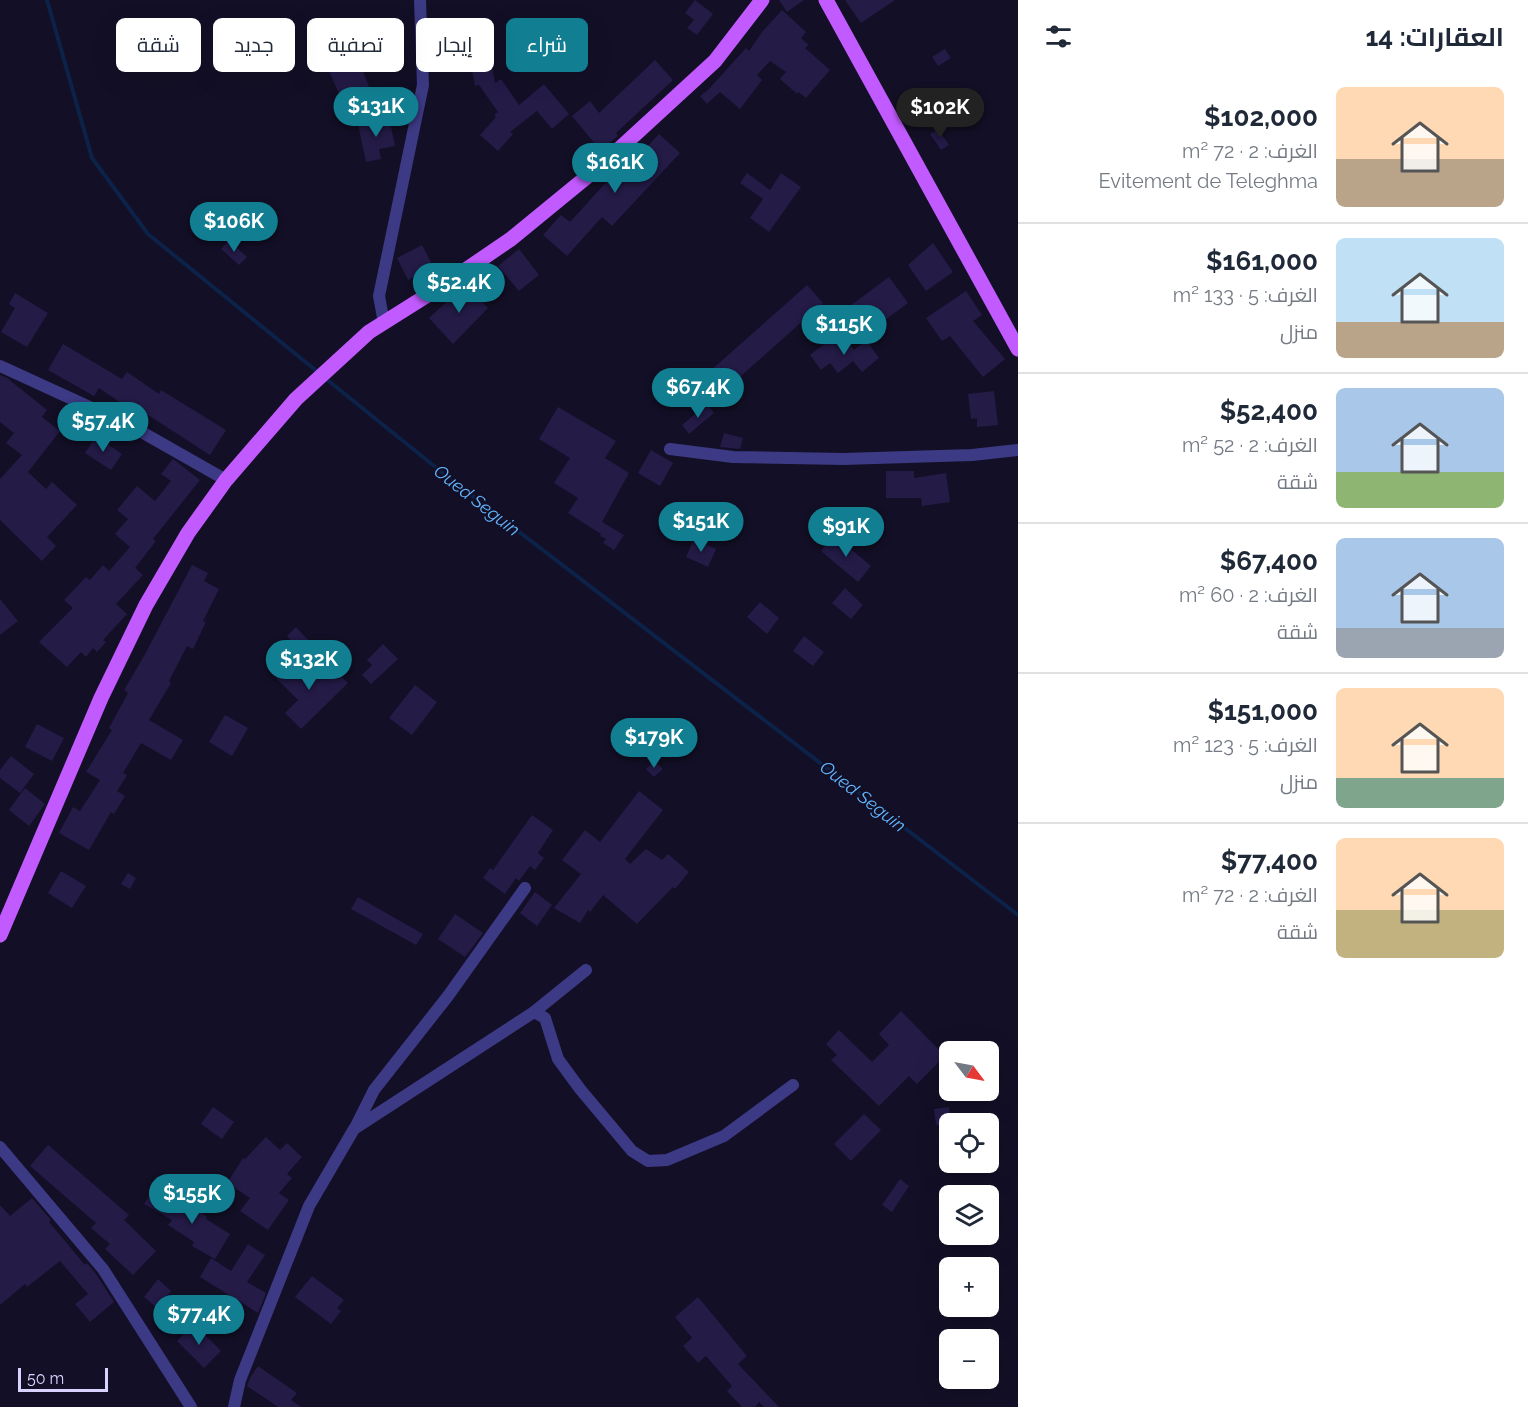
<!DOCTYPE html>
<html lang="ar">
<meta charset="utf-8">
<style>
body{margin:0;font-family:Raleway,Cairo,sans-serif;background:#f2f2f3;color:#1f2937;direction:rtl;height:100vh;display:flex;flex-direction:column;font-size:22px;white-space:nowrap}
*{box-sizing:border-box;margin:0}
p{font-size:20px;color:#747a83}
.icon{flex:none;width:33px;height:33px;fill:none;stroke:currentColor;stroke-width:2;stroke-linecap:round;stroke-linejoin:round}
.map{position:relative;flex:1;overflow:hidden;direction:ltr}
.drawer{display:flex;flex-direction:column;background:#fff;width:510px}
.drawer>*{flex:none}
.guide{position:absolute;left:18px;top:18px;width:570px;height:54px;direction:rtl;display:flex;gap:12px}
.needle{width:39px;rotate:122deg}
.buttons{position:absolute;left:939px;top:1041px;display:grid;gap:12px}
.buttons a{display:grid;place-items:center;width:60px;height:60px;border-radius:9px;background:#fff;box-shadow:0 6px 24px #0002;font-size:30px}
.scale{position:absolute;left:18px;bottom:15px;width:90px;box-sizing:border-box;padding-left:6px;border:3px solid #d9d4ff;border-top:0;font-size:16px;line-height:21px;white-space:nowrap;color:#d9d4ff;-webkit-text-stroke:4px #130f26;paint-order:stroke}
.price{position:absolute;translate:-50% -51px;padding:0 14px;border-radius:21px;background:#117e91;color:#fff;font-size:20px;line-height:39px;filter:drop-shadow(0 2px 3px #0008)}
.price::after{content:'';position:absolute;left:50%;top:36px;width:18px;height:14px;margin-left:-9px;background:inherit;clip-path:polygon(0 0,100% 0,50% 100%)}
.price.selected{background:#222;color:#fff}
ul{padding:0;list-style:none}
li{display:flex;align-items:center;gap:18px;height:150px;padding:0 24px}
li+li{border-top:2px solid #e0e1e3}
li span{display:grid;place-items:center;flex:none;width:168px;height:120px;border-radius:9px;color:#555}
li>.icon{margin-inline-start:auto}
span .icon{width:72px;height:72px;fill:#fffc;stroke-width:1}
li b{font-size:26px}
h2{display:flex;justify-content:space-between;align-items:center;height:72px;padding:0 24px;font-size:26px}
.pill{padding:0 21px;border-radius:9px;background:#fff;box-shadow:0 6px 24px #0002;font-size:21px;line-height:54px}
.pill.selected{background:#117e91;color:#fff}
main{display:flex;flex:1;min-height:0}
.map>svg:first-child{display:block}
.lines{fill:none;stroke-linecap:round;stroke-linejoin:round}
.stream{stroke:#0c2248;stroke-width:4}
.building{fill:#241b47}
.minor{stroke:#3d3a85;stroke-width:12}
.major{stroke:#c25bff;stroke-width:15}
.labels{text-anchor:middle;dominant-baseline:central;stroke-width:4.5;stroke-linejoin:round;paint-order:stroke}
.water-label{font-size:18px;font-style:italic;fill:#62b6ff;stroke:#130f26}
</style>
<main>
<section class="drawer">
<h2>العقارات: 14<svg class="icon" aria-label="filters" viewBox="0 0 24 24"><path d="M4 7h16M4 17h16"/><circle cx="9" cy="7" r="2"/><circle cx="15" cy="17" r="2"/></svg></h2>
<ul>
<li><span style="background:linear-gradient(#ffd9b3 60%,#b9a48a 0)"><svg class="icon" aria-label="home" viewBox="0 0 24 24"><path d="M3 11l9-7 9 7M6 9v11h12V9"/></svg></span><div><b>$102,000</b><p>الغرف: 2 · 72 m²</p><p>Evitement de Teleghma</p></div></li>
<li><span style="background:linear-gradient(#bfe0f5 70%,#b9a48a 0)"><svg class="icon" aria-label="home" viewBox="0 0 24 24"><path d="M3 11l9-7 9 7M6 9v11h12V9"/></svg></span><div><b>$161,000</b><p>الغرف: 5 · 133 m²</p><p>منزل</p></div></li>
<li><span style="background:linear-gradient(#a9c7e8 70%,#8fb573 0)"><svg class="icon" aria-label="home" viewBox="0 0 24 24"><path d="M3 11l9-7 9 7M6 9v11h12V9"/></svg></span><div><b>$52,400</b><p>الغرف: 2 · 52 m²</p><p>شقة</p></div></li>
<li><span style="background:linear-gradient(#a9c7e8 75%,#9aa5b1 0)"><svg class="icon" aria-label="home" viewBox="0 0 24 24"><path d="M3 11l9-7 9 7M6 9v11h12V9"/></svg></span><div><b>$67,400</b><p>الغرف: 2 · 60 m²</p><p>شقة</p></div></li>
<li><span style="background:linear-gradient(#ffd9b3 75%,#7fa58c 0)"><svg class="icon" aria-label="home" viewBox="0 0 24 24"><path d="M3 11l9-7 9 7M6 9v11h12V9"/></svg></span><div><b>$151,000</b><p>الغرف: 5 · 123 m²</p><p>منزل</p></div></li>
<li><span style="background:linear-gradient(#ffd9b3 60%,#c2b280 0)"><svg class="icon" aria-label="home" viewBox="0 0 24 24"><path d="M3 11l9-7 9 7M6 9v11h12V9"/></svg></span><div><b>$77,400</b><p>الغرف: 2 · 72 m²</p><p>شقة</p></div></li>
</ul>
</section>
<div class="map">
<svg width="1018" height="1407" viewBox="0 0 1018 1407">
<rect width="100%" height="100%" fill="#130f26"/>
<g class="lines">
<g class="stream">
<path d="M47 0 92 158 148 234 319 373"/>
<path d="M325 378 444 474 1018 915"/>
</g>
</g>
<g class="building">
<path d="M695 0 713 14 697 35 687 28 694 20 685 13Z"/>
<path d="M779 0H804L787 12Z"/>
<path d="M845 0H895L861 23Z"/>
<path d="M782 10 806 32 801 38 809 45 805 48 830 70 806 98 798 92 797 94 780 79 786 72 770 61 757 75 762 80 740 109 720 92 707 104 700 96 708 90 746 48 749 51 762 32Z"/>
<path d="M384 36 391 64 363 71 369 87 341 98 329 71 366 55 362 41Z"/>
<path d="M945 49 951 58 938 66 932 57Z"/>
<path d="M655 60 673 80 616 133 618 136 600 150 572 116 590 101 599 113Z"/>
<path d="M491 61 495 83 501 79 519 105 544 84 569 114 552 129 537 111 510 132 513 134 498 151 480 135 496 117 494 115 498 112 479 85 475 86 471 65Z"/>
<path d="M389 117 395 146 379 149 381 159 366 162 358 124Z"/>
<path d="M938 129 949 145 941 150 930 134Z"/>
<path d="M659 134 680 153 612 226 602 217 567 256 543 235 561 215 570 222 640 145 645 149Z"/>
<path d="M747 173 770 190 781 173 801 187 769 232 750 218 763 199 740 183Z"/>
<path d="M229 240 247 257 239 265 221 249Z"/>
<path d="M933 243 953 272 926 291 908 265Z"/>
<path d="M422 245 433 266 408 280 397 258Z"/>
<path d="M519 249 539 275 519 291 498 266Z"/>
<path d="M889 277 908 303 877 326 865 309 855 319 846 309Z"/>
<path d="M466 284 488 308 453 344 429 318Z"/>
<path d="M807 285 823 303 725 390 709 372Z"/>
<path d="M966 291 982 315 973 321 1005 359 983 377 950 336 942 341 926 318Z"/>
<path d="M15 293 48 313 27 347 1 332 15 308 9 304Z"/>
<path d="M832 338 843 352 851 346 854 350 866 340 879 358 862 372 853 361 838 373 830 363 821 370 810 355Z"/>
<path d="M63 344 122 379 127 372 159 394 161 390 226 430 210 455 137 408 134 412 99 388 94 396 48 370Z"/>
<path d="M0 375 7 378 47 410 42 417 60 431 28 472 46 489 52 482 77 505 47 537 56 546 42 561 0 520V479L22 455 6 443 14 433 0 422Z"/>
<path d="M994 391 998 425 977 427V418L971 419 968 394Z"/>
<path d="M707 404 714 413 689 434 682 425Z"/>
<path d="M558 407 616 441 605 458 629 473 602 522 624 535 614 550 603 543 606 539 600 536 601 534 568 513 578 498 554 483 570 458 539 439Z"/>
<path d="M724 433 743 438 740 449 720 447Z"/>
<path d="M96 436 122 454 111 470 85 453Z"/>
<path d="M651 450 673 463 660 486 638 473Z"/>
<path d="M173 459 200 480 153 539 156 541 135 568 143 575 116 604 127 614 103 640 106 642 97 652 93 648 86 657 81 652 67 667 39 642 73 608 64 600 86 577 90 580 103 565 109 571 130 547 115 534 128 519 117 510 137 486 155 501 171 481 161 474Z"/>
<path d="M886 471H914V478L946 473 950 502 922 506 921 498H886Z"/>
<path d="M834 535 871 566 858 582 821 551Z"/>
<path d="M694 539 716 549 708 567 686 557Z"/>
<path d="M192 565 208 573 204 581 219 589 203 621 206 622 193 649 187 646 169 681 171 683 149 720 183 740 171 760 141 743 123 773 127 775 117 791 125 796 114 814 111 812 89 850 59 833 73 807 80 811 100 780 86 772 112 730 109 728 128 693 124 690 144 656Z"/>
<path d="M845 588 863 605 851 619 832 603Z"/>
<path d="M0 599 18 621 0 635Z"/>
<path d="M760 602 779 618 767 634 747 617Z"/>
<path d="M296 627 308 640 299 649 287 636Z"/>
<path d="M804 636 824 652 813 666 793 651Z"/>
<path d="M383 644 398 659 371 684 362 675 372 665 367 660Z"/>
<path d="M305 657 329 679 335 671 348 683 301 729 285 713 298 700 276 678 287 668 291 672Z"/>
<path d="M415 685 437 702 412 735 389 718Z"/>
<path d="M225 715 248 728 232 756 209 742Z"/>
<path d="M37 724 64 738 52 761 25 747Z"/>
<path d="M11 756 34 774 20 793 0 778V770Z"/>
<path d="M654 761 663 769 654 777 646 769Z"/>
<path d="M25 788 45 804 29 826 9 810Z"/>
<path d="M639 791 663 810 625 859 630 864 646 849 662 860 668 854 689 872 675 889 673 887 637 924 603 895 590 912 588 910 580 923 554 908 581 874 562 860 585 830 600 842Z"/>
<path d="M532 815 553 830 538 853 544 858 535 870 530 866 519 881 516 878 505 894 483 878 490 868 493 870Z"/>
<path d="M61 871 86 886 72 908 48 893Z"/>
<path d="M128 873 136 878 130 889 121 884Z"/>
<path d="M535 892 552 905 537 926 520 913Z"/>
<path d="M358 897 423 934 416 945 351 909Z"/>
<path d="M455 914 483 933 465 957 438 939Z"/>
<path d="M901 1011 945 1056 917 1084 909 1076 879 1106 831 1060 837 1055 826 1044 839 1030 872 1062 889 1045 879 1034Z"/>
<path d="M213 1107 234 1122 222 1139 201 1124Z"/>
<path d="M949 1107 951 1123 936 1125 934 1109Z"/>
<path d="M864 1114 881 1130 851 1161 834 1144Z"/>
<path d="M266 1137 280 1150 287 1143 302 1157 287 1174 292 1178 279 1193 289 1200 268 1230 240 1211 250 1198 227 1183 243 1158 245 1159Z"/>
<path d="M48 1145 129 1215 124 1220 156 1251 133 1275 105 1249 110 1244 91 1228 96 1223 30 1166Z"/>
<path d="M900 1179 909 1186 892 1212 882 1205Z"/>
<path d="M149 1196 169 1207 177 1196 207 1217 206 1219 230 1234 215 1259 192 1246 194 1242 168 1225 172 1220 144 1204Z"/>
<path d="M32 1198 51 1220 49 1222 85 1265 87 1263 96 1274 114 1302 90 1322 75 1304 88 1294 60 1261 27 1287 25 1284 0 1305V1205L10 1216Z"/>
<path d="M248 1244 265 1255 247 1282 266 1293 258 1313 200 1277 211 1258 231 1271Z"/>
<path d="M312 1276 344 1300 337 1308 341 1311 331 1324 295 1297Z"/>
<path d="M158 1279 171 1291 157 1308 144 1297Z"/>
<path d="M698 1297 747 1356 738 1364 779 1407H764L759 1402 755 1407H742L727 1391 732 1386 706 1356 698 1363 683 1346 692 1338 675 1317Z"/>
<path d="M194 1324 221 1351 204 1368 177 1341Z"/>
<path d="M258 1366 297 1393 291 1400 301 1407H278L247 1386 250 1378Z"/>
</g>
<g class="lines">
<g class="minor">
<path d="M384 323 379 296 423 85 420 0"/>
<path d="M0 366 131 426 226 480"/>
<path d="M670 449 733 457 843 459 972 455 1018 450"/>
<path d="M534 1012 545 1018 558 1059 580 1089 632 1151 648 1161 667 1160 724 1136 793 1085"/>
<path d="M355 1128 374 1090 448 996 525 888"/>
<path d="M0 1147 103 1269 191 1407"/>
<path d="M234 1407 240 1380 309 1206 354 1129 534 1012 586 970"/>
</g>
<g class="major">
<path d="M826 0 1018 349"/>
<path d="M0 935 101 698 146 605 188 533 226 480 296 399 369 332 442 286 511 239 605 162 715 61 762 0"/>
</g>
</g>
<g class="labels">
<g class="water-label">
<text transform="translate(477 500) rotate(38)">Oued Seguin</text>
<text transform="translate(863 796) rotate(38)">Oued Seguin</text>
</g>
</g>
</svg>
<div class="buttons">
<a><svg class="needle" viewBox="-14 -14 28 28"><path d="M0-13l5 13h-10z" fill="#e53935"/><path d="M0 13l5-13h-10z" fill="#747a83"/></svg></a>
<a><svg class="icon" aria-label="locate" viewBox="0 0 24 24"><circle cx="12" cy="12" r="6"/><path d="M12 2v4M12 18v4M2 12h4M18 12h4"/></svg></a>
<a><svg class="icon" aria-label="layers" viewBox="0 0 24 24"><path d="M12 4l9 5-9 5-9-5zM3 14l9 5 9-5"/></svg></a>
<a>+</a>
<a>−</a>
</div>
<div class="scale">50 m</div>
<b class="price" style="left:376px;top:138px">$131K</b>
<b class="price selected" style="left:940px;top:139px">$102K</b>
<b class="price" style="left:615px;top:194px">$161K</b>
<b class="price" style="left:234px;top:253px">$106K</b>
<b class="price" style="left:459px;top:314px">$52.4K</b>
<b class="price" style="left:844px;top:356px">$115K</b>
<b class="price" style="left:698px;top:419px">$67.4K</b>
<b class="price" style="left:103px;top:453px">$57.4K</b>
<b class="price" style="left:701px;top:553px">$151K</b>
<b class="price" style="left:846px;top:558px">$91K</b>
<b class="price" style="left:309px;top:691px">$132K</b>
<b class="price" style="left:654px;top:769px">$179K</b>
<b class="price" style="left:192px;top:1225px">$155K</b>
<b class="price" style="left:199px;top:1346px">$77.4K</b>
<div class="guide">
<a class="pill selected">شراء</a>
<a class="pill">إيجار</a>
<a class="pill">تصفية</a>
<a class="pill">جديد</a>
<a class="pill">شقة</a>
</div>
</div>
</main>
